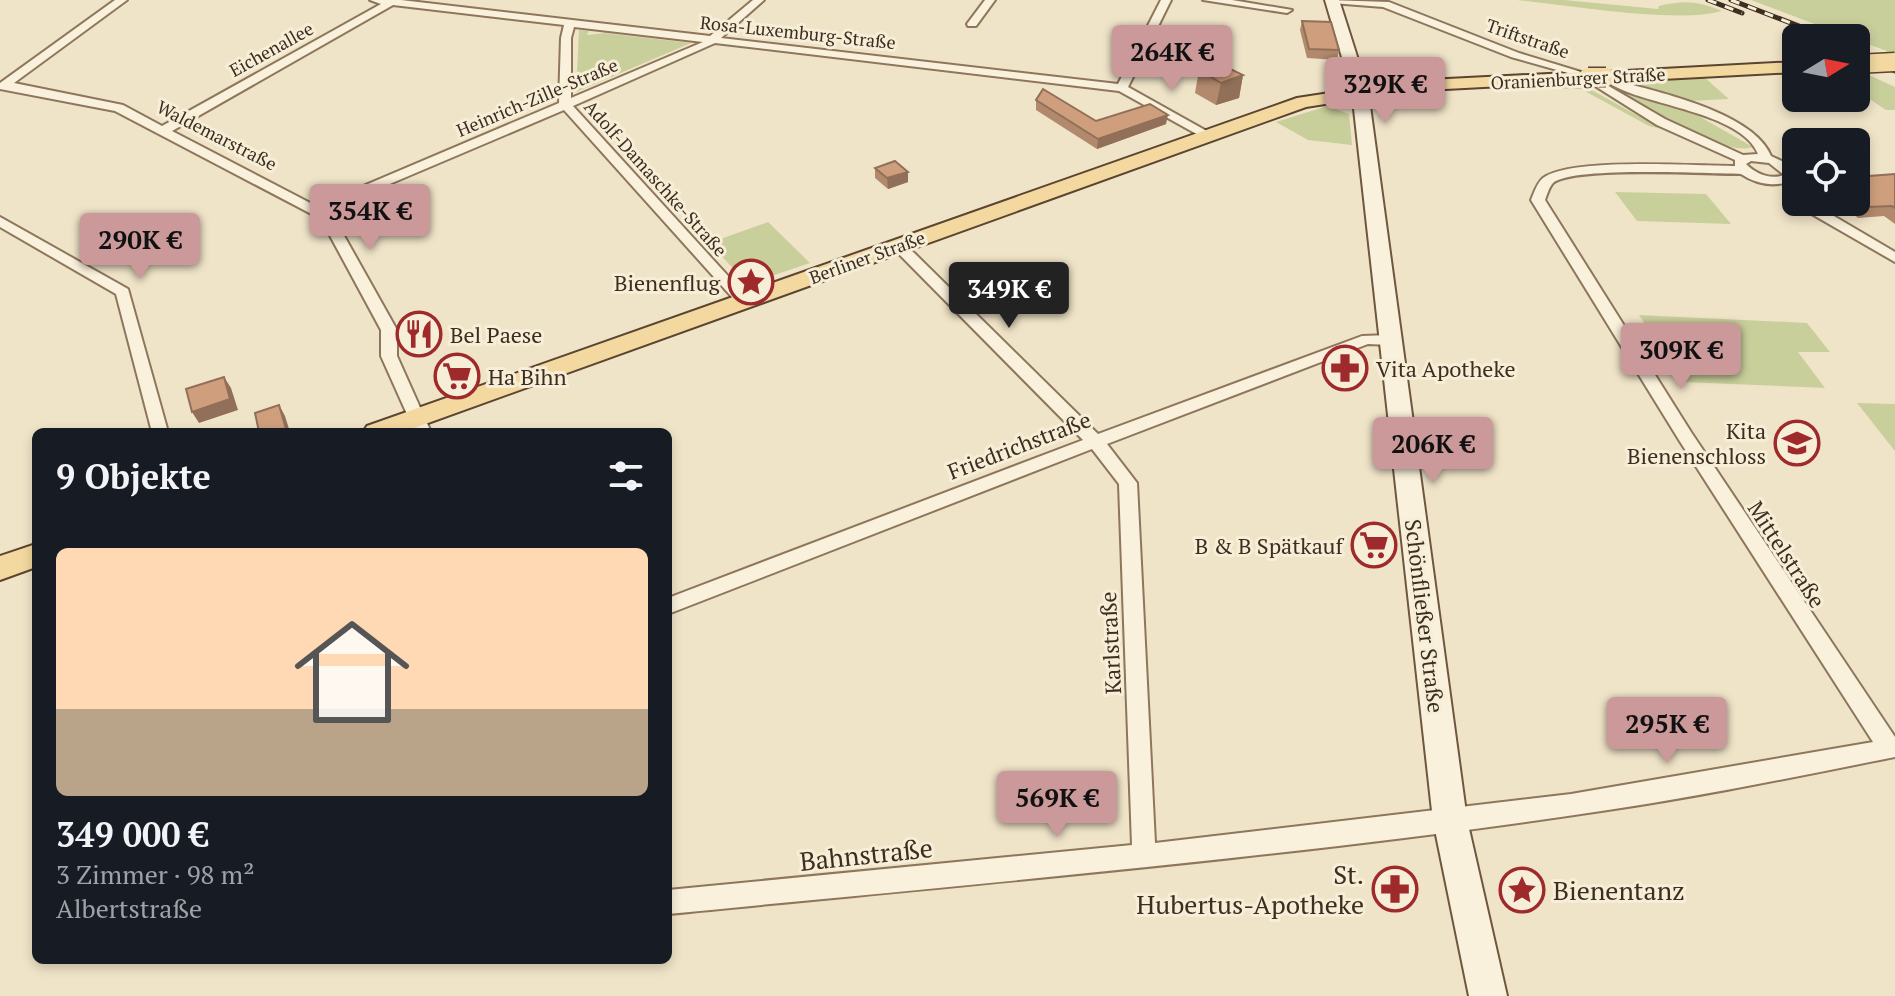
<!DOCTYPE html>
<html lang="de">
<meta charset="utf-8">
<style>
body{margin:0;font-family:"PT Serif",serif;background:#20242c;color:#f1f3f6;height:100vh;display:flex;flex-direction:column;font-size:30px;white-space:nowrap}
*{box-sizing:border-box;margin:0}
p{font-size:26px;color:#9ea1a6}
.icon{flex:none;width:44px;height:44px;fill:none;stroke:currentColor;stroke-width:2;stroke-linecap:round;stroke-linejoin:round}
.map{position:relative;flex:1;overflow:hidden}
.drawer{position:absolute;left:32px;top:428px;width:640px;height:536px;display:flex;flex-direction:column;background:#171b24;border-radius:12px;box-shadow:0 4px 12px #0003}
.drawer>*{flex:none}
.needle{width:52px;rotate:80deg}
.buttons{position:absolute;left:1782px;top:24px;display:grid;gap:16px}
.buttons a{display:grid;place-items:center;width:88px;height:88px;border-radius:12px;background:#171b24;box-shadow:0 4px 12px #0003;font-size:40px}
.price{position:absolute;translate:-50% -68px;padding:0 18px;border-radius:8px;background:#cc999b;color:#111;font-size:26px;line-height:52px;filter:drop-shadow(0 2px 4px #0008)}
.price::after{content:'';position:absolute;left:50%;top:48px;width:24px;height:18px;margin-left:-12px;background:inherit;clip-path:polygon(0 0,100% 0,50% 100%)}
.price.active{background:#222;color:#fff}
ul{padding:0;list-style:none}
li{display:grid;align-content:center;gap:16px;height:424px;padding:0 24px}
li+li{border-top:2px solid #363941}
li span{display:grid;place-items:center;height:248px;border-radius:12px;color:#555}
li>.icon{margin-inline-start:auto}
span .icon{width:144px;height:144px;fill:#fffc;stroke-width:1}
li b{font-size:34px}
h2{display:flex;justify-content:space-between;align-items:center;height:96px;padding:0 24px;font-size:34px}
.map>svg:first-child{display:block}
.green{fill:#c9cf9b}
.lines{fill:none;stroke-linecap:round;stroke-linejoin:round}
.street-casing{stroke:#8d765c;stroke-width:4}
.secondary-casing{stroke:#6f573f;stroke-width:4}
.primary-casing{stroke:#5b4430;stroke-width:4}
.street{fill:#faf1dc;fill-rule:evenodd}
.secondary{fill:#faf1dc;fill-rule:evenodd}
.primary{fill:#f3d9a0;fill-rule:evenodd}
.rail-casing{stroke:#3d2e20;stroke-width:5}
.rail{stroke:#f7eed8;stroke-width:3;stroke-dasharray:9;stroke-linecap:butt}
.primary-bridge-casing{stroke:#5b4430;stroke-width:21;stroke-linecap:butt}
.primary-bridge{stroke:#f3d9a0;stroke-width:18}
.wall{fill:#b2896c}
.shaded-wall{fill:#916f58}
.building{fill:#cf9f7d;stroke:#916f58;stroke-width:2}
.labels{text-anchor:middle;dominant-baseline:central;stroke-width:6;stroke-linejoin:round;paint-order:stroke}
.far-street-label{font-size:18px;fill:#3d2e20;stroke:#f7eed8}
.poi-label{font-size:22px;fill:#3d2e20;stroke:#f7eed8;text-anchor:end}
.street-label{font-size:22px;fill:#3d2e20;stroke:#f7eed8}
.near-street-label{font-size:26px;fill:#3d2e20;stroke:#f7eed8}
.near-poi-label{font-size:26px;fill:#3d2e20;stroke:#f7eed8;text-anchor:end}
</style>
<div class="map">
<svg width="1895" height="996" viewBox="0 0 1895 996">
<rect width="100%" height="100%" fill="#f0e4c8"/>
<g class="green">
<path d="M1517 0H1564L1658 9 1659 6C1685 0 1698 1 1722 11 1678 24 1568 5 1517 0Z"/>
<path d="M1751 0H1895V55L1887 56V51Z"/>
<path d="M579 30 589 31 587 35 604 33 691 43 576 92Z"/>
<path d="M1856 69 1895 87V110H1886L1856 90Z"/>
<path d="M1704 77 1729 99 1690 101 1622 81Z"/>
<path d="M1579 83 1662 129 1649 126 1581 89 1479 87Z"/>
<path d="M1614 88 1688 110 1753 147C1724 158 1642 104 1614 88Z"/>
<path d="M1327 106 1349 114 1352 145 1308 140 1276 122Z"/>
<path d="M1615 192 1706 194 1731 224 1637 221Z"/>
<path d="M768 222 810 263 748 284 709 243Z"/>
<path d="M1639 315 1807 323 1830 352H1798L1825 388 1683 382Z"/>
<path d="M1857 403 1895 404V451Z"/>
</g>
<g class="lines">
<g class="street-casing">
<g id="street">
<path d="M115 0H127L14 83 123 105 162 126 381 4 370 0H401L710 36 753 0H764L721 38 1118 84 1161 0H1171L1128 87 1212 134 1202 137 1119 91 715 43 573 106 749 299V305H739L564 110 326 211 333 216 397 330V356L431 432H415L381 356V330L321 219 115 111 0 89V83ZM393 5 564 25 561 38 559 103 316 206 172 131ZM574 27 703 42 571 98V38Z"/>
<path d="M985 0H995L976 26H968L967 24Z"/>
<path d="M1203 0H1232L1292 10 1287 13Z"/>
<path d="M1327 0 1389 2 1519 53 1581 72 1575 75 1511 57 1383 7 1332 3Z"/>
<path d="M1588 74 1665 119 1743 155 1758 154C1742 112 1642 105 1611 84L1617 81C1659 92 1754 113 1771 156L1788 164 1796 173V179C1777 188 1758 185 1741 174 1709 174 1573 166 1553 183 1549 187 1547 195 1545 200L1691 432 1895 737V757C1799 776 1704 796 1608 810 1296 857 981 883 668 914V890L1132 845 1119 484 1092 449 668 614V598L1083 440 893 248 891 245 898 241 903 242 1098 434 1362 336 1390 335 1398 340 1390 345 1368 344 1107 444 1137 483 1155 843 1571 794 1873 742 1679 440 1531 200C1534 193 1537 183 1543 178 1571 157 1696 166 1735 166V160L1657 125 1584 79V75ZM1751 161 1769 163 1784 175C1770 180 1756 174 1746 164Z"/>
<path d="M1796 200V202H1810L1895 252V262L1796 205 1794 202Z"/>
<path d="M0 217 128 289 168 432H152L116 294 0 227Z"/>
</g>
</g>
<g class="secondary-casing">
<path id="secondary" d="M1325 0H1339L1368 91 1467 820 1507 996H1469L1433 820 1352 91Z"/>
</g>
<g class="primary-casing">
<g id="primary">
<path d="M1796 62V72L1606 82 1597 77 1606 72Z"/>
<path d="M1588 72 1597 77 1594 81 1408 91 1306 107 403 432H363L367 426 1297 98 1408 81Z"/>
<path d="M36 544V567L0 580V556Z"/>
</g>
</g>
<use href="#street" class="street"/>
<use href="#secondary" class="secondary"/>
<use href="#primary" class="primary"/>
<g class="rail-casing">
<g id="rail">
<path d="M1708 0 1742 13"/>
<path d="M1731 0 1830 38"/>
<path d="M1856 55 1895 71"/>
</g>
</g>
<use href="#rail" class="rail"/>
<g class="primary-bridge-casing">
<g id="primary-bridge">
<path d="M1856 64 1895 62"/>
<path d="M1588 77H1606"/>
</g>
</g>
<use href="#primary-bridge" class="primary-bridge"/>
</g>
<g class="wall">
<path d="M1302 21 1339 50 1337 60 1307 58 1300 30Z"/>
<path d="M1199 70 1243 75 1239 98 1216 105 1195 93Z"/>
<path d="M1036 100 1096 121 1166 124 1097 149 1036 110Z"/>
<path d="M875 168 908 172V182L888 189 875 178Z"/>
<path d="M1895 174V224L1884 216 1858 218 1839 202H1856V177Z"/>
</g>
<g class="shaded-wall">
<path d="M1243 75 1239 98 1216 105 1221 83Z"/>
<path d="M1168 115 1166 124 1097 149 1098 139Z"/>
<path d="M908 172V182L888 189 887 178Z"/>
<path d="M224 377 231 388 238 410 199 423 192 412Z"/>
<path d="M279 405 285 416 290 432H276Z"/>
</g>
<g class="building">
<path d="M1302 21 1331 22 1339 50 1309 49Z"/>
<path d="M1208 63H1218L1243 75 1221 83 1199 70Z"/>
<path d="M1043 89 1096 121 1150 104 1168 115 1098 139 1036 100Z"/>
<path d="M895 161 908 172 887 178 875 168Z"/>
<path d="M1895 174V208L1892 206 1866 207 1856 200V177Z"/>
<path d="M224 377 230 399 192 412 186 389Z"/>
<path d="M279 405 286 429 276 432H259L255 413Z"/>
</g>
<defs>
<g id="sight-ring" transform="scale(2.3)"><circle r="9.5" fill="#f7eed8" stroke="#9e2a2b" stroke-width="1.5"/><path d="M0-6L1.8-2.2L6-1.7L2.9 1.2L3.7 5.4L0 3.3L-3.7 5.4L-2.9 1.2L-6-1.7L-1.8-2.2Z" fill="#9e2a2b"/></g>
<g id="restaurant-ring" transform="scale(2.3)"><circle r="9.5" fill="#f7eed8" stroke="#9e2a2b" stroke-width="1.5"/><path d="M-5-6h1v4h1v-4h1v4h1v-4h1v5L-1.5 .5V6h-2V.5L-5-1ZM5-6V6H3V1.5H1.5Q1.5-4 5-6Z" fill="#9e2a2b"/></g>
<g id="pharmacy-ring" transform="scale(2.3)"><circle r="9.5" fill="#f7eed8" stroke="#9e2a2b" stroke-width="1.5"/><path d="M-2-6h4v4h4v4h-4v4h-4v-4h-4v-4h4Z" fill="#9e2a2b"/></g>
<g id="supermarket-ring" transform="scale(2.3)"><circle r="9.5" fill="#f7eed8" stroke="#9e2a2b" stroke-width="1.5"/><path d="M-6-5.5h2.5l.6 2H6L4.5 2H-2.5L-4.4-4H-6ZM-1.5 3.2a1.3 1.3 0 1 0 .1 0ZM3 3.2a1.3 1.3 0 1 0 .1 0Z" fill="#9e2a2b"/></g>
<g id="school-ring" transform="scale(2.3)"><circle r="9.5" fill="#f7eed8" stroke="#9e2a2b" stroke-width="1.5"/><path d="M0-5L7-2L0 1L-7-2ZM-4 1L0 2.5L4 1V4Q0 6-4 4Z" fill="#9e2a2b"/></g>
</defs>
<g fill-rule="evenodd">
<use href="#sight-ring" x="751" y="282"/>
<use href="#restaurant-ring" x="419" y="334"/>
<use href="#pharmacy-ring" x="1345" y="368"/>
<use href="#supermarket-ring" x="457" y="376"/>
<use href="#school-ring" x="1797" y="443"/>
<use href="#supermarket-ring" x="1374" y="545"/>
<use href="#pharmacy-ring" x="1395" y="889"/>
<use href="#sight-ring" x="1522" y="890"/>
</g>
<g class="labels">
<g class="far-street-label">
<text transform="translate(798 32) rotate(6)">Rosa-Luxemburg-Straße</text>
<text transform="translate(1528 38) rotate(19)">Triftstraße</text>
<text transform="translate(271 49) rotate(-29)">Eichenallee</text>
<text transform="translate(1578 78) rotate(-3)">Oranienburger Straße</text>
<text transform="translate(537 97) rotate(-23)">Heinrich-Zille-Straße</text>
<text transform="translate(217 135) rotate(27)">Waldemarstraße</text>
<text transform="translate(656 178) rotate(48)">Adolf-Damaschke-Straße</text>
<text transform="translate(867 257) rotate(-20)">Berliner Straße</text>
</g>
<g class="poi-label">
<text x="720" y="282">Bienenflug</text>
<text x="450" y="334" text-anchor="start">Bel Paese</text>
<text x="1376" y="368" text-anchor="start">Vita Apotheke</text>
<text x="488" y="376" text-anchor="start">Ha Bihn</text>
<text x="1766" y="430">Kita<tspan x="1766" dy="25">Bienenschloss</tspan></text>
<text x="1343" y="545">B &amp; B Spätkauf</text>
</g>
<g class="street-label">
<text transform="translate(1019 445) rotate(-21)">Friedrichstraße</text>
<text transform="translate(1787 554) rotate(57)">Mittelstraße</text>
<text transform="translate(1425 616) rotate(83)">Schönfließer Straße</text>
<text transform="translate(1110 643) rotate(-93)">Karlstraße</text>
</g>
<g class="near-street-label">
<text transform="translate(866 854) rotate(-6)">Bahnstraße</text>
</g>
<g class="near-poi-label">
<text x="1364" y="874">St.<tspan x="1364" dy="30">Hubertus-Apotheke</tspan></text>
<text x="1553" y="890" text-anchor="start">Bienentanz</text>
</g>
</g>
</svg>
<div class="buttons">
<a><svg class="needle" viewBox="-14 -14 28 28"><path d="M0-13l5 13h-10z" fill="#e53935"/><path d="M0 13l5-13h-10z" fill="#9ea1a6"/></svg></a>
<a><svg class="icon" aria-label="locate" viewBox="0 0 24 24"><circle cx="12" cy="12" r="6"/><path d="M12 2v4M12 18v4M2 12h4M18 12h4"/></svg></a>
</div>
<b class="price" style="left:1172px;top:93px">264K €</b>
<b class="price" style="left:1385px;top:125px">329K €</b>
<b class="price" style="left:370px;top:252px">354K €</b>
<b class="price" style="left:140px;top:281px">290K €</b>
<b class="price active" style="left:1009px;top:330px">349K €</b>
<b class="price" style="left:1681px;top:391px">309K €</b>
<b class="price" style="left:1433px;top:485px">206K €</b>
<b class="price" style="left:1667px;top:765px">295K €</b>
<b class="price" style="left:1057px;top:839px">569K €</b>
<section class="drawer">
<h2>9 Objekte<svg class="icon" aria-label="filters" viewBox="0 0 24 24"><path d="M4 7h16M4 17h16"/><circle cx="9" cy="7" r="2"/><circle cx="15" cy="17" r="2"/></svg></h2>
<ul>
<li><span style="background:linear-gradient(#ffd9b3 65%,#b9a48a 0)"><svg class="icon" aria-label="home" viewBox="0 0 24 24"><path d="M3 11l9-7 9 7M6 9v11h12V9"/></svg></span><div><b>349 000 €</b><p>3 Zimmer · 98 m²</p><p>Albertstraße</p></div></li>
</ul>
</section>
</div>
